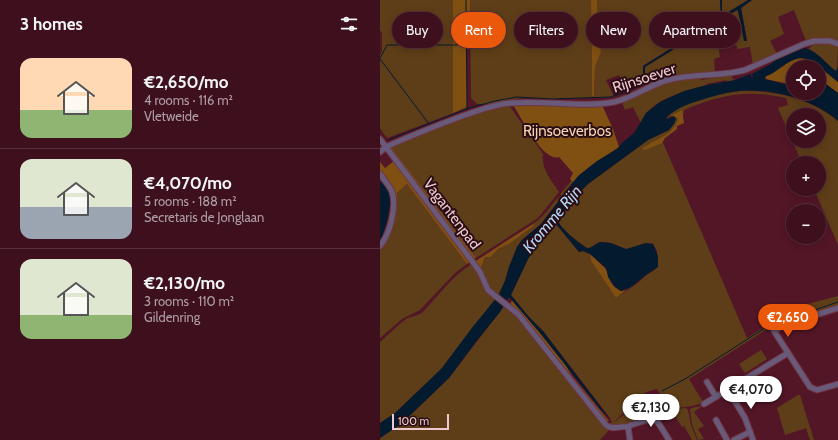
<!DOCTYPE html>
<meta charset="utf-8">
<style>
body{margin:0;font-family:Cabin,sans-serif;background:#491e2a;color:#f1f3f6;height:100vh;display:flex;flex-direction:column;font-size:15px;white-space:nowrap}
*{box-sizing:border-box;margin:0}
p{font-size:13px;color:#ad9da4}
.icon{flex:none;width:22px;height:22px;fill:none;stroke:currentColor;stroke-width:2;stroke-linecap:round;stroke-linejoin:round}
.map{position:relative;flex:1;overflow:hidden}
.details{display:flex;flex-direction:column;background:#3e101d;width:380px}
.details>*{flex:none}
.banner{position:absolute;left:12px;top:12px;width:380px;height:36px;display:flex;gap:8px}
.controls{position:absolute;left:406px;top:60px;display:grid;gap:8px}
.controls a{display:grid;place-items:center;width:40px;height:40px;border-radius:50%;background:#3e101d;box-shadow:0 2px 10px #0003,0 0 0 1px #57303b;font-size:20px}
.scale{position:absolute;left:12px;bottom:10px;width:57px;box-sizing:border-box;padding-left:4px;border:2px solid #efc7ce;border-top:0;font-size:11px;line-height:14px;white-space:nowrap;color:#efc7ce;-webkit-text-stroke:3px #280d14;paint-order:stroke}
.price{position:absolute;translate:-50% -34px;padding:0 9px;border-radius:14px;background:#fff;color:#222;font-size:13px;line-height:26px;filter:drop-shadow(0 1px 2px #0008)}
.price::after{content:'';position:absolute;left:50%;top:24px;width:12px;height:9px;margin-left:-6px;background:inherit;clip-path:polygon(0 0,100% 0,50% 100%)}
.price.selected{background:#ea580c;color:#fff}
ul{padding:0;list-style:none}
li{display:flex;align-items:center;gap:12px;height:100px;padding:0 20px}
li+li{border-top:1px solid #57303b}
li span{display:grid;place-items:center;flex:none;width:112px;height:80px;border-radius:12px;color:#555}
li>.icon{margin-inline-start:auto}
span .icon{width:48px;height:48px;fill:#fffc;stroke-width:1}
li b{font-size:17px}
h2{display:flex;justify-content:space-between;align-items:center;height:48px;padding:0 20px;font-size:17px}
.pill{padding:0 14px;border-radius:18px;background:#3e101d;box-shadow:0 2px 10px #0003,0 0 0 1px #57303b;font-size:14px;line-height:36px}
.pill.selected{background:#ea580c;color:#fff}
main{display:flex;flex:1;min-height:0}
.map>svg:first-child{display:block}
.green{fill:#5e3e18;fill-rule:evenodd}
.forest{fill:#805013}
.water{fill:#041a2e}
.lines{fill:none;stroke-linecap:round;stroke-linejoin:round}
.stream{stroke:#041a2e;stroke-width:1}
.minor-casing{stroke:#6f3645;stroke-width:7}
.minor{stroke:#695a7a;stroke-width:5}
.labels{text-anchor:middle;dominant-baseline:central;stroke-width:4;stroke-linejoin:round;paint-order:stroke}
.street-label{font-size:15px;fill:#efc7ce;stroke:#280d14}
.park-label{font-size:15px;fill:#f5d3b0;stroke:#280d14}
.water-label{font-size:16px;font-style:italic;fill:#b2d6f7;stroke:#280d14}
</style>
<main>
<section class="details">
<h2>3 homes<svg class="icon" aria-label="filters" viewBox="0 0 24 24"><path d="M4 7h16M4 17h16"/><circle cx="9" cy="7" r="2"/><circle cx="15" cy="17" r="2"/></svg></h2>
<ul>
<li><span style="background:linear-gradient(#ffd9b3 65%,#8fb573 0)"><svg class="icon" aria-label="home" viewBox="0 0 24 24"><path d="M3 11l9-7 9 7M6 9v11h12V9"/></svg></span><div><b>€2,650/mo</b><p>4 rooms · 116 m²</p><p>Vletweide</p></div></li>
<li><span style="background:linear-gradient(#dfe7d0 60%,#9aa5b1 0)"><svg class="icon" aria-label="home" viewBox="0 0 24 24"><path d="M3 11l9-7 9 7M6 9v11h12V9"/></svg></span><div><b>€4,070/mo</b><p>5 rooms · 188 m²</p><p>Secretaris de Jonglaan</p></div></li>
<li><span style="background:linear-gradient(#dfe7d0 70%,#8fb573 0)"><svg class="icon" aria-label="home" viewBox="0 0 24 24"><path d="M3 11l9-7 9 7M6 9v11h12V9"/></svg></span><div><b>€2,130/mo</b><p>3 rooms · 110 m²</p><p>Gildenring</p></div></li>
</ul>
</section>
<div class="map">
<svg width="458" height="440" viewBox="0 0 458 440">
<rect width="100%" height="100%" fill="#531627"/>
<g class="green">
<path d="M0 0H73V112L87 106V108L7 138 0 128V55L2 51V32L0 31Z"/>
<path d="M90 0H211L212 96H214L215 67 221 52 220 39 217 34V0H340L341 17 263 66 265 79V67L357 10 367 41 361 8 372 0H458V41L451 39 426 41 414 10 398 17 404 34 390 41 397 54 373 65 370 47 357 49V46L349 42 338 44 340 57 334 59 335 73 292 77 266 85 265 83H262L246 90 239 75 226 80 234 97 173 99 141 98 110 104H97L91 98Z"/>
<path d="M342 0H368L342 16Z"/>
<path d="M435 42H445L458 46 457 71 454 70 429 49Z"/>
<path d="M355 74 351 78 355 80 347 82 346 80 326 84 327 85C306 91 269 99 261 123L253 107 245 110 242 102 283 83 322 76 321 80Z"/>
<path d="M360 91C394 90 431 98 458 121V245L434 189H439V163H422L398 108 408 105 406 98C368 89 339 95 304 110V113L293 129 281 138 367 338 389 324 392 327 387 329 309 379 323 402C313 408 301 406 290 410L277 389C266 391 260 396 251 403L254 407 241 415 233 423 254 407 261 420C250 424 238 429 227 425L232 422 230 418 163 331 148 316 131 295 148 259 160 241 174 224H176L199 252 203 251 210 254 211 261 236 298 259 282 266 275 275 270 277 251 273 244C265 241 256 248 248 249 240 249 232 241 221 242 215 243 212 248 207 248 199 243 181 229 178 221L189 204 208 184 268 140 289 130 296 120 295 117 291 116 286 119C293 104 343 93 360 91ZM413 115H439V141H413Z"/>
<path d="M207 104 223 159 193 182 161 224 142 240 137 247 129 267 125 281 118 296 110 289 100 270 105 257H111L118 249 129 244 155 225 153 224C162 218 168 210 174 202 177 198 179 198 182 195H180L181 193 192 180 191 179 194 174 179 155Z"/>
<path d="M129 105 163 154C161 169 171 180 179 192L158 218 96 258 11 147C49 131 88 113 129 105Z"/>
<path d="M27 184 87 264 75 273 40 310 22 319 0 338V247L10 235 12 230 17 193Z"/>
<path d="M92 264 116 298 57 374 15 413 0 423V342C9 334 17 326 26 319 31 316 39 316 43 312 59 295 72 276 92 264Z"/>
<path d="M458 296V307L402 324 395 328 391 323 402 318 422 311 420 306Z"/>
<path d="M125 305 134 311 230 429 220 440H0V438L21 424 69 378Z"/>
<path d="M381 350 387 359 365 373 359 364Z"/>
<path d="M418 395H420L434 440H430L426 428 405 435 397 408Z"/>
<path d="M322 406 314 412 324 426 318 429 324 439 318 440 312 424 310 410 311 408Z"/>
<path d="M306 408 308 410 311 425 317 440H312L304 426 302 427 292 411 296 409Z"/>
</g>
<g class="forest">
<path d="M73 0H90V46H87V106L73 113Z"/>
<path d="M211 0H217V34L220 39 221 52 215 67 214 96H212Z"/>
<path d="M418 58C432 56 447 73 458 82V93L439 79V67H413V78L409 79 405 83 385 79 386 76C396 73 406 62 418 58Z"/>
<path d="M136 104 222 105 233 129 239 147 209 167 193 182 190 179 193 173 179 157C164 163 142 119 135 108L134 106Z"/>
<path d="M302 110 304 123 297 126V129L285 138 282 143 265 150 262 149C273 140 296 134 298 118L291 116Z"/>
<path d="M11 147 96 258 94 259 9 149Z"/>
<path d="M14 161 90 262 87 264 27 184 17 193 15 209V201L0 172V162L5 168Z"/>
<path d="M153 224 155 225 129 244 118 249 111 257H105L100 270 94 262Z"/>
<path d="M210 254 226 269C230 280 230 285 241 291L246 290 236 298 211 261Z"/>
<path d="M132 300 160 333 185 364 192 376 229 421H225L130 305Z"/>
</g>
<g class="water">
<path d="M340 0H342V16L368 0H372L361 8 367 41H364L358 10H357L265 67V79L263 80V66L341 17Z"/>
<path d="M423 48C436 49 446 64 456 71L458 67V82C453 78 448 74 443 70 430 60 424 53 407 63 400 67 394 74 386 76L385 79 404 84C408 82 409 79 413 78V93H439V79L458 93V121C433 99 393 88 360 91 346 92 334 96 321 100 308 104 296 108 286 118L287 119 294 116 296 119 294 124 289 130 268 140 208 184 197 195 180 217 178 221C181 229 199 243 207 248H210L220 242 231 243 246 249 266 243 273 244 278 256V267L266 275 251 287 241 291 235 287 228 277 227 271 225 267 210 254 203 251 199 252 176 224H174L160 241 148 259 131 295 148 316 163 331 230 419 220 409 160 333 129 297 120 312 95 343 69 378 21 424 0 438V423L15 413 62 368 91 329 118 296 125 281 129 267 137 247 142 240 161 224 198 176 217 161 237 149 243 142 254 133 266 113 280 102 304 91 327 85 355 80 371 74V77H373L372 74 391 64 399 57Z"/>
<path d="M0 179C3 183 7 187 9 192 13 203 5 231 0 242Z"/>
</g>
<g class="lines">
<g class="stream">
<path d="M86 0 87 109"/>
<path d="M0 58 7 45H86"/>
<path d="M0 59 49 124"/>
<path d="M247 92 263 83"/>
<path d="M8 140 89 108 115 101 137 97 173 99 230 97 243 93"/>
<path d="M282 391 305 379 385 328 397 323 458 302"/>
</g>
<g class="minor-casing">
<g id="minor">
<path d="M0 139 92 261 100 272 108 290 138 314 226 425C232 431 241 425 248 427"/>
<path d="M0 152 6 147C32 135 58 125 85 115 100 110 115 104 131 103 165 100 200 108 234 102 253 98 269 85 288 80 313 73 340 77 365 70L424 44 434 41H450L458 44"/>
<path d="M0 174C4 180 10 186 12 192 17 207 10 234 0 246"/>
<path d="M458 308 404 325 394 331 430 387 437 390 458 384"/>
<path d="M327 382 336 397"/>
<path d="M348 390 365 418 373 440"/>
<path d="M324 404 408 353"/>
<path d="M276 420 290 411"/>
<path d="M336 420 347 440"/>
<path d="M250 440 248 427 251 425C279 416 273 415 289 440"/>
<path d="M354 440 370 432"/>
</g>
</g>
<use href="#minor" class="minor"/>
</g>
<g class="labels">
<g class="street-label">
<text transform="translate(264 78) rotate(-18)">Rijnsoever</text>
<text transform="translate(72 214) rotate(53)">Vagantenpad</text>
</g>
<g class="park-label">
<text x="187" y="131">Rijnsoeverbos</text>
</g>
<g class="water-label">
<text transform="translate(172 219) rotate(-50)">Kromme Rijn</text>
</g>
</g>
</svg>
<div class="controls">
<a><svg class="icon" aria-label="locate" viewBox="0 0 24 24"><circle cx="12" cy="12" r="6"/><path d="M12 2v4M12 18v4M2 12h4M18 12h4"/></svg></a>
<a><svg class="icon" aria-label="layers" viewBox="0 0 24 24"><path d="M12 4l9 5-9 5-9-5zM3 14l9 5 9-5"/></svg></a>
<a>+</a>
<a>−</a>
</div>
<div class="scale">100 m</div>
<b class="price selected" style="left:408px;top:338px">€2,650</b>
<b class="price" style="left:371px;top:410px">€4,070</b>
<b class="price" style="left:271px;top:428px">€2,130</b>
<div class="banner">
<a class="pill">Buy</a>
<a class="pill selected">Rent</a>
<a class="pill">Filters</a>
<a class="pill">New</a>
<a class="pill">Apartment</a>
</div>
</div>
</main>
